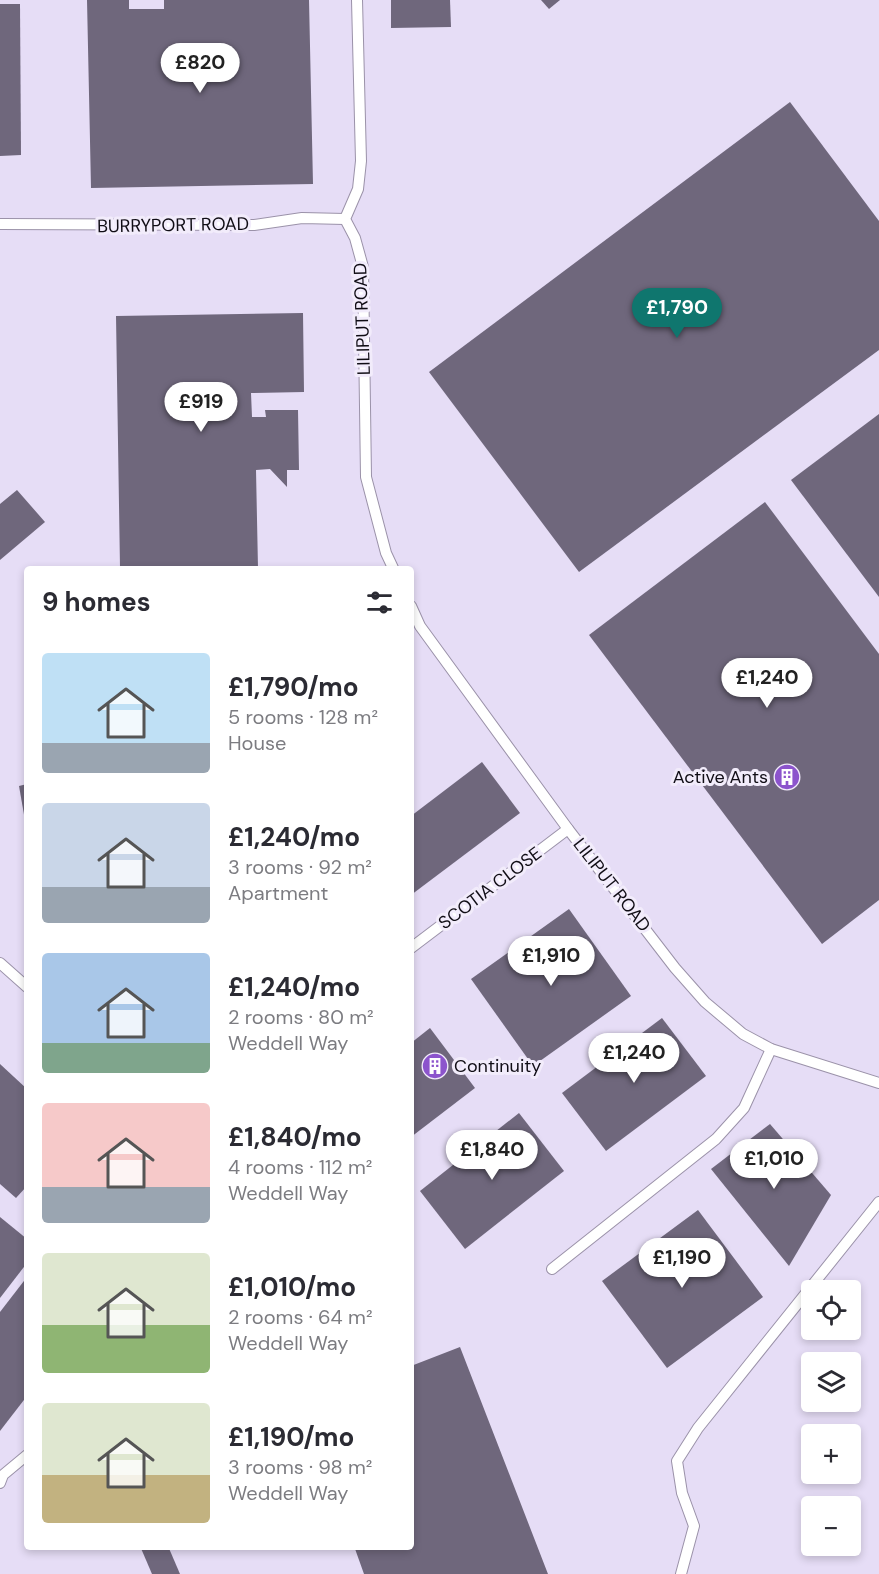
<!DOCTYPE html>
<meta charset="utf-8">
<style>
body{margin:0;font-family:"DM Sans",sans-serif;background:#f7f7f7;color:#2b2b33;height:100vh;display:flex;flex-direction:column;font-size:22px;white-space:nowrap}
*{box-sizing:border-box;margin:0}
p{font-size:20px;color:#7c7c81}
.icon{flex:none;width:33px;height:33px;fill:none;stroke:currentColor;stroke-width:2;stroke-linecap:round;stroke-linejoin:round}
.map{position:relative;flex:1;overflow:hidden}
.details{position:absolute;left:24px;top:566px;width:390px;height:984px;display:flex;flex-direction:column;background:#fff;border-radius:6px;box-shadow:0 3px 9px #0003}
.details>*{flex:none}
.controls{position:absolute;left:801px;top:1280px;display:grid;gap:12px}
.controls a{display:grid;place-items:center;width:60px;height:60px;border-radius:6px;background:#fff;box-shadow:0 3px 9px #0003;font-size:30px}
.price{position:absolute;translate:-50% -51px;padding:0 14px;border-radius:21px;background:#fff;color:#222;font-size:20px;line-height:39px;filter:drop-shadow(0 2px 3px #0008)}
.price::after{content:'';position:absolute;left:50%;top:36px;width:18px;height:14px;margin-left:-9px;background:inherit;clip-path:polygon(0 0,100% 0,50% 100%)}
.price.selected{background:#0f766e;color:#fff}
ul{padding:0;list-style:none}
li{display:flex;align-items:center;gap:18px;height:150px;padding:0 18px}
li span{display:grid;place-items:center;flex:none;width:168px;height:120px;border-radius:6px;color:#555}
li>.icon{margin-inline-start:auto}
span .icon{width:72px;height:72px;fill:#fffc;stroke-width:1}
li b{font-size:26px}
h2{display:flex;justify-content:space-between;align-items:center;height:72px;padding:0 18px;font-size:26px}
.map>svg:first-child{display:block}
.building{fill:#6f677c}
.lines{fill:none;stroke-linecap:round;stroke-linejoin:round}
.minor-casing{stroke:#9b92a9;stroke-width:12}
.minor{stroke:#fff;stroke-width:10}
.labels{text-anchor:middle;dominant-baseline:central;stroke-width:6;stroke-linejoin:round;paint-order:stroke}
.street-label{font-size:18px;fill:#100d15;stroke:#f2ecfb}
.poi-label{font-size:18px;fill:#100d15;stroke:#f2ecfb;text-anchor:end}
</style>
<div class="map">
<svg width="879" height="1574" viewBox="0 0 879 1574">
<rect width="100%" height="100%" fill="#e6ddf6"/>
<g class="building">
<path d="M87 0H129V9H164V0H309L313 184 91 188Z"/>
<path d="M391 0H450L451 27 391 28Z"/>
<path d="M541 0H560L549 9Z"/>
<path d="M0 4H20L21 155 0 156Z"/>
<path d="M790 102 879 221V350L579 572 429 372Z"/>
<path d="M303 313 304 392 251 393 252 417H266L265 410H298L299 470H287V487L270 469 256 470 258 568H120L116 316Z"/>
<path d="M879 414V597L791 480Z"/>
<path d="M17 490 45 522 0 560V504Z"/>
<path d="M765 502 879 654V900L822 944 589 635Z"/>
<path d="M482 762 520 813 411 895V816Z"/>
<path d="M27 784V826H26L19 786Z"/>
<path d="M569 909 631 996 533 1066 471 979Z"/>
<path d="M662 1018 706 1076 606 1151 562 1093Z"/>
<path d="M430 1028 475 1088 411 1137V1043Z"/>
<path d="M0 1064 27 1089V1186L16 1198 0 1184Z"/>
<path d="M519 1113 564 1171 465 1249 420 1191Z"/>
<path d="M770 1124 831 1195 789 1266 711 1169Z"/>
<path d="M698 1210 763 1297 667 1368 602 1281Z"/>
<path d="M0 1217 27 1239V1263L0 1298Z"/>
<path d="M27 1277V1396L0 1431V1312Z"/>
<path d="M460 1347 548 1574H364L354 1546H411V1366Z"/>
<path d="M140 1546H168L180 1574H152Z"/>
</g>
<g class="lines">
<g class="minor-casing">
<g id="minor">
<path d="M357 0 361 161 358 189 345 219 355 238 363 267 366 477 386 553 393 568"/>
<path d="M0 224 254 225 302 218 345 219"/>
<path d="M411 606 420 626 568 829 675 968 705 1002 743 1034 771 1049 879 1083"/>
<path d="M411 948 568 829"/>
<path d="M0 963 27 987"/>
<path d="M552 1269 716 1139 744 1108 771 1049"/>
<path d="M0 1483 3 1475 27 1455"/>
<path d="M681 1574 694 1526 682 1493 677 1461 698 1428 879 1202"/>
</g>
</g>
<use href="#minor" class="minor"/>
</g>
<defs>
<g id="building-disc" transform="scale(1.35)"><circle r="9.5" fill="#8c54cc" stroke="#f2ecfb"/><path d="M-4-6H4V6H1V3H-1V6H-4ZM-2.5-4.3h1.7v1.8h-1.7ZM.8-4.3h1.7v1.8H.8ZM-2.5-1h1.7V.8h-1.7ZM.8-1h1.7V.8H.8Z" fill="#fff"/></g>
</defs>
<g fill-rule="evenodd">
<use href="#building-disc" x="787" y="777"/>
<use href="#building-disc" x="435" y="1066"/>
</g>
<g class="labels">
<g class="street-label">
<text transform="translate(173 225) rotate(-1)">BURRYPORT ROAD</text>
<text transform="translate(362 319) rotate(-92)">LILIPUT ROAD</text>
<text transform="translate(612 885) rotate(52)">LILIPUT ROAD</text>
<text transform="translate(490 888) rotate(-37)">SCOTIA CLOSE</text>
</g>
<g class="poi-label">
<text x="768" y="777">Active Ants</text>
<text x="454" y="1066" text-anchor="start">Continuity</text>
</g>
</g>
</svg>
<div class="controls">
<a><svg class="icon" aria-label="locate" viewBox="0 0 24 24"><circle cx="12" cy="12" r="6"/><path d="M12 2v4M12 18v4M2 12h4M18 12h4"/></svg></a>
<a><svg class="icon" aria-label="layers" viewBox="0 0 24 24"><path d="M12 4l9 5-9 5-9-5zM3 14l9 5 9-5"/></svg></a>
<a>+</a>
<a>−</a>
</div>
<b class="price" style="left:200px;top:94px">£820</b>
<b class="price selected" style="left:677px;top:339px">£1,790</b>
<b class="price" style="left:201px;top:433px">£919</b>
<b class="price" style="left:767px;top:709px">£1,240</b>
<b class="price" style="left:551px;top:987px">£1,910</b>
<b class="price" style="left:634px;top:1084px">£1,240</b>
<b class="price" style="left:492px;top:1181px">£1,840</b>
<b class="price" style="left:774px;top:1190px">£1,010</b>
<b class="price" style="left:682px;top:1289px">£1,190</b>
<section class="details">
<h2>9 homes<svg class="icon" aria-label="filters" viewBox="0 0 24 24"><path d="M4 7h16M4 17h16"/><circle cx="9" cy="7" r="2"/><circle cx="15" cy="17" r="2"/></svg></h2>
<ul>
<li><span style="background:linear-gradient(#bfe0f5 75%,#9aa5b1 0)"><svg class="icon" aria-label="home" viewBox="0 0 24 24"><path d="M3 11l9-7 9 7M6 9v11h12V9"/></svg></span><div><b>£1,790/mo</b><p>5 rooms · 128 m²</p><p>House</p></div></li>
<li><span style="background:linear-gradient(#c9d6e8 70%,#9aa5b1 0)"><svg class="icon" aria-label="home" viewBox="0 0 24 24"><path d="M3 11l9-7 9 7M6 9v11h12V9"/></svg></span><div><b>£1,240/mo</b><p>3 rooms · 92 m²</p><p>Apartment</p></div></li>
<li><span style="background:linear-gradient(#a9c7e8 75%,#7fa58c 0)"><svg class="icon" aria-label="home" viewBox="0 0 24 24"><path d="M3 11l9-7 9 7M6 9v11h12V9"/></svg></span><div><b>£1,240/mo</b><p>2 rooms · 80 m²</p><p>Weddell Way</p></div></li>
<li><span style="background:linear-gradient(#f6c9c9 70%,#9aa5b1 0)"><svg class="icon" aria-label="home" viewBox="0 0 24 24"><path d="M3 11l9-7 9 7M6 9v11h12V9"/></svg></span><div><b>£1,840/mo</b><p>4 rooms · 112 m²</p><p>Weddell Way</p></div></li>
<li><span style="background:linear-gradient(#dfe7d0 60%,#8fb573 0)"><svg class="icon" aria-label="home" viewBox="0 0 24 24"><path d="M3 11l9-7 9 7M6 9v11h12V9"/></svg></span><div><b>£1,010/mo</b><p>2 rooms · 64 m²</p><p>Weddell Way</p></div></li>
<li><span style="background:linear-gradient(#dfe7d0 60%,#c2b280 0)"><svg class="icon" aria-label="home" viewBox="0 0 24 24"><path d="M3 11l9-7 9 7M6 9v11h12V9"/></svg></span><div><b>£1,190/mo</b><p>3 rooms · 98 m²</p><p>Weddell Way</p></div></li>
</ul>
</section>
</div>
